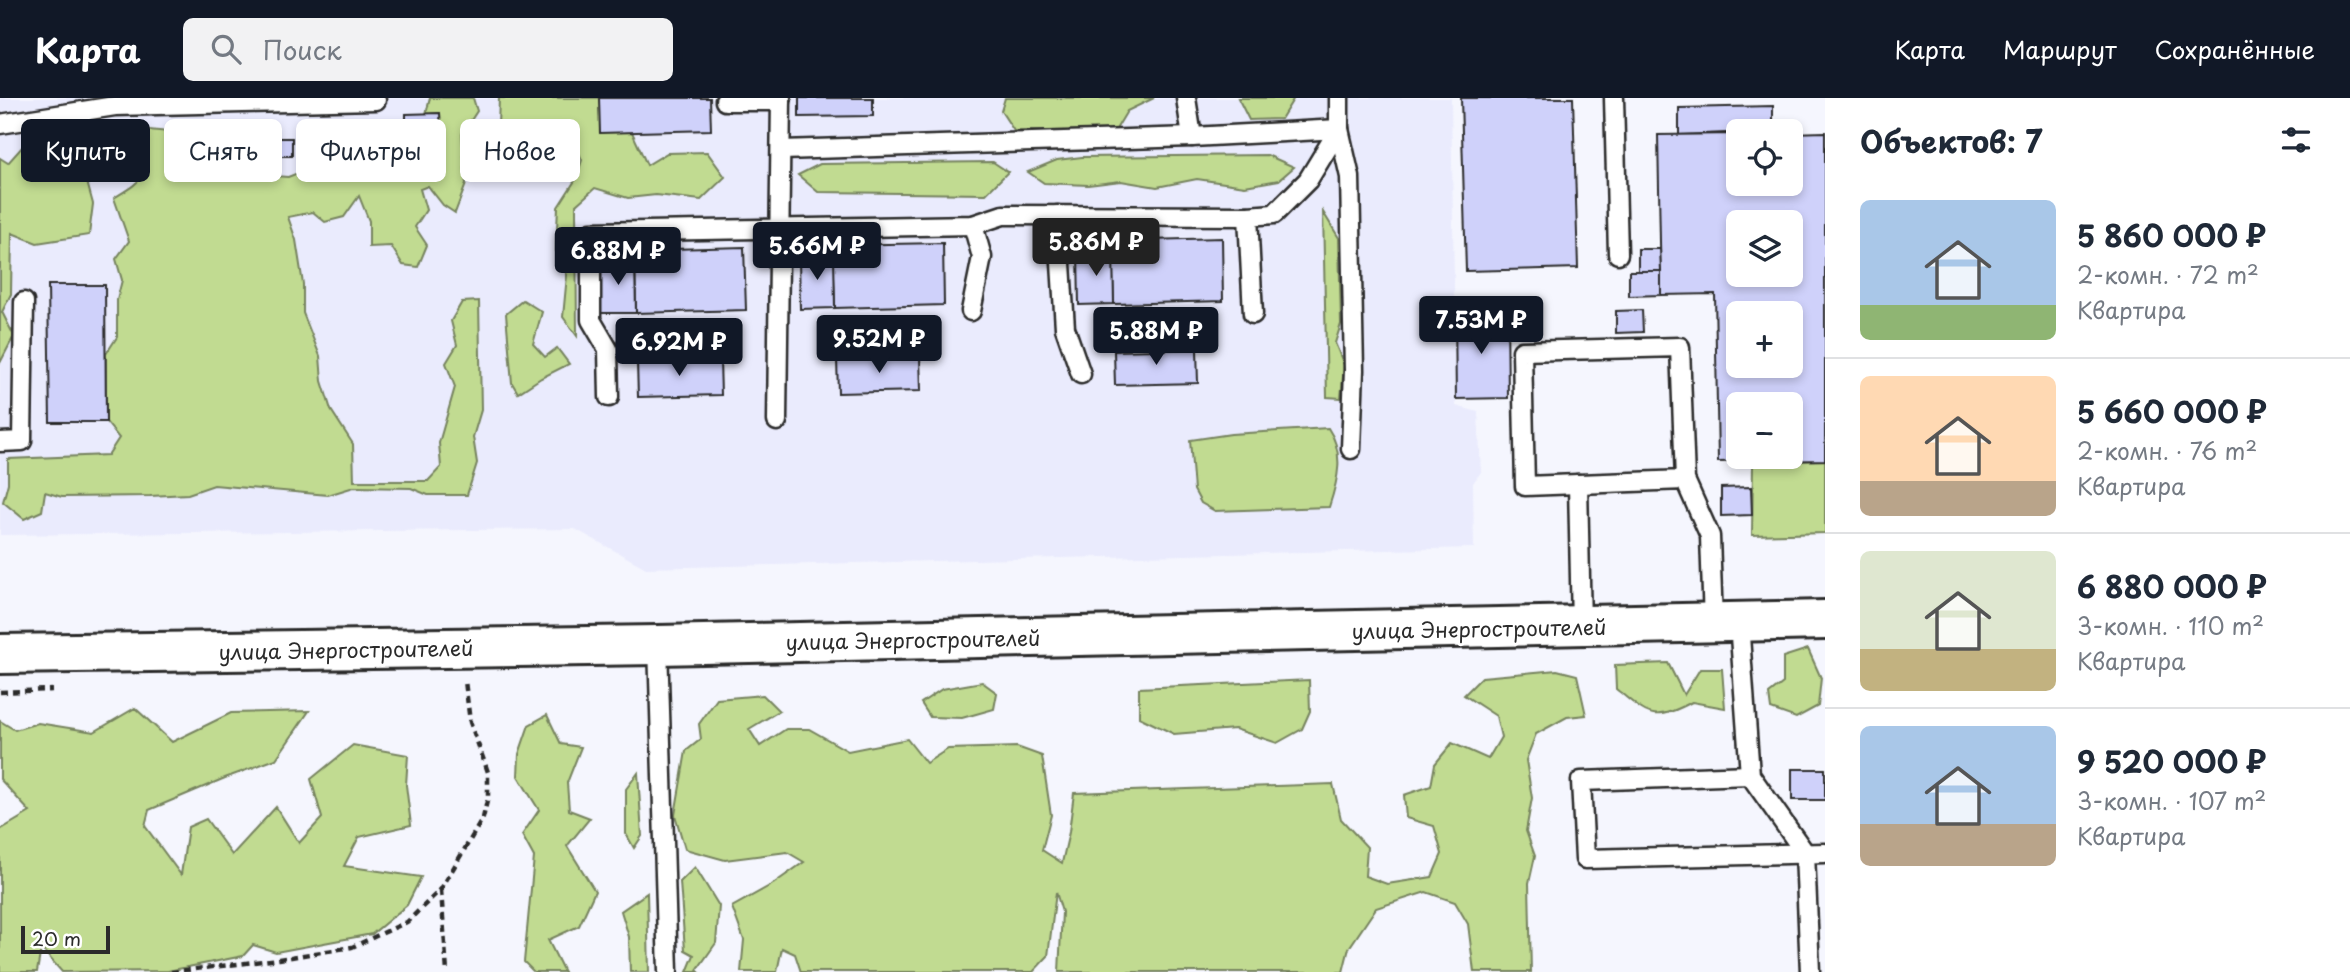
<!DOCTYPE html>
<html lang="ru">
<meta charset="utf-8">
<style>
body{margin:0;font-family:"Playpen Sans",sans-serif;background:#f2f2f3;color:#1f2937;height:100vh;display:flex;flex-direction:column;font-size:26px;white-space:nowrap}
*{box-sizing:border-box;margin:0}
p{font-size:23px;color:#747a83}
.icon{flex:none;width:38px;height:38px;fill:none;stroke:currentColor;stroke-width:2;stroke-linecap:round;stroke-linejoin:round}
.map{position:relative;flex:1;overflow:hidden}
.sheet{display:flex;flex-direction:column;background:#fff;width:525px}
.sheet>*{flex:none}
.banner{position:absolute;left:21px;top:21px;width:665px;height:63px;display:flex;gap:14px}
.controls{position:absolute;left:1726px;top:21px;display:grid;gap:14px}
.controls a{display:grid;place-items:center;width:77px;height:77px;border-radius:10px;background:#fff;box-shadow:0 4px 10px #0003;font-size:35px}
.scale{position:absolute;left:21px;bottom:18px;width:89px;box-sizing:border-box;padding-left:7px;border:4px solid #2b2b2b;border-top:0;font-size:19px;line-height:24px;white-space:nowrap;color:#2b2b2b;-webkit-text-stroke:5px #fff;paint-order:stroke}
.price{position:absolute;translate:-50% -60px;padding:0 16px;border-radius:7px;background:#111827;color:#fff;font-size:23px;line-height:46px;filter:drop-shadow(0 2px 4px #0008)}
.price::after{content:'';position:absolute;left:50%;top:42px;width:21px;height:16px;margin-left:-10px;background:inherit;clip-path:polygon(0 0,100% 0,50% 100%)}
.price.current{background:#222;color:#fff}
ul{padding:0;list-style:none}
li{display:flex;align-items:center;gap:21px;height:175px;padding:0 35px}
li+li{border-top:2px solid #e0e1e3}
li span{display:grid;place-items:center;flex:none;width:196px;height:140px;border-radius:10px;color:#555}
li>.icon{margin-inline-start:auto}
span .icon{width:84px;height:84px;fill:#fffc;stroke-width:1}
li b{font-size:30px}
h2{display:flex;justify-content:space-between;align-items:center;height:84px;padding:0 35px;font-size:30px}
.chip{padding:0 24px;border-radius:10px;background:#fff;box-shadow:0 4px 10px #0003;font-size:24px;line-height:63px}
.chip.current{background:#111827;color:#fff}
header{display:flex;align-items:center;gap:42px;box-sizing:border-box;height:98px;padding:0 35px;background:#111827;color:#fff}
header strong{font-size:33px}
nav{display:flex;gap:38px;margin-inline-start:auto;font-size:24px}
.search{width:490px;height:63px;background:#f2f2f3;display:flex;align-items:center;gap:18px;box-sizing:border-box;padding:0 24px;border-radius:10px;color:#747a83;font-size:26px}
main{display:flex;flex:1;min-height:0}
.map>svg:first-child{display:block}
.built{fill:#eaebfd}
.green{fill:#c1db91;stroke:#76835e;stroke-width:2}
.building{fill:#cfd1fa;stroke:#2b2b2b;stroke-width:2;fill-rule:evenodd}
.lines{fill:none;stroke-linecap:round;stroke-linejoin:round}
.service-casing{stroke:#2b2b2b;stroke-width:23}
.secondary-casing{stroke:#2b2b2b;stroke-width:44}
.path{stroke:#2b2b2b;stroke-width:4.5;stroke-dasharray:7 5;stroke-linecap:butt}
.service{stroke:#fff;stroke-width:18}
.secondary{stroke:#fff;stroke-width:38}
.labels{text-anchor:middle;dominant-baseline:central;stroke-width:6;stroke-linejoin:round;paint-order:stroke}
.street-label{font-size:21px;fill:#2b2b2b;stroke:#fff}
</style>
<header>
<strong>Карта</strong>
<div class="search"><svg class="icon" aria-label="search" viewBox="0 0 24 24"><circle cx="10" cy="10" r="6"/><path d="M15 15l6 6"/></svg>Поиск</div>
<nav><a>Карта</a><a>Маршрут</a><a>Сохранённые</a></nav>
</header>
<main>
<div class="map">
<svg width="1825" height="874" viewBox="0 0 1825 874">
<rect width="100%" height="100%" fill="#f5f6fe"/>
<filter id="ink" filterUnits="userSpaceOnUse"><feTurbulence type="fractalNoise" baseFrequency=".0143" numOctaves="2"/><feDisplacementMap in="SourceGraphic" scale="14" xChannelSelector="R" yChannelSelector="G"/><feConvolveMatrix kernelMatrix="1 2 1 2 8 2 1 2 1" color-interpolation-filters="sRGB"/></filter>
<g filter="url(#ink)">
<path class="built" d="M0 0H1451L1456 308 1478 314 1481 374 1473 385 1474 450 646 470 575 431 0 437Z"/>
<g class="green">
<path d="M430 0H473L477 13 462 36 466 86 455 115 443 107 428 88 420 91 426 112 415 129 427 147 418 169 403 167 391 148 369 149V123L359 98 344 119 325 124 313 114 288 119 296 142 303 186V215L320 258 322 283 331 312 353 346 354 383H428L441 369 439 345 455 289 446 265 457 247 451 223 462 204 479 203 481 312 473 339 477 365 467 397H428L411 390 354 389 328 397 214 387 188 396 150 398 62 399 45 394 42 413 24 421 3 404 8 385V361L108 357 119 340 106 324V256L117 239V202L122 182 116 161 129 143 114 100C141 83 150 80 144 45L132 47 114 40 129 30 179 35 208 34 238 57 246 76 288 79 308 71 326 72 336 53 357 72 370 54 406 34 441 33 440 15 426 16Z"/>
<path d="M499 0H599L632 34 647 67 667 55 707 54 725 79 701 102 656 97 628 100 595 90 576 107 577 238 563 219 567 177 556 153 558 109 576 81 582 62 566 24 530 42 525 71 496 84Z"/>
<path d="M1005 0H1154L1127 13 1115 33H1014L1001 13Z"/>
<path d="M1238 0H1294L1281 21 1249 22Z"/>
<path d="M23 48 39 50 41 77 67 76 66 48 85 51 84 73 93 106 89 137 37 145 12 135 11 196 2 214 14 238 0 265V60L8 65Z"/>
<path d="M1267 57 1294 69 1279 82 1245 88 1197 81 1157 89 1121 83 1088 87 1044 85 1028 74 1057 62 1082 59Z"/>
<path d="M993 64 1008 74 986 96 818 94 798 77 820 66Z"/>
<path d="M1323 114 1339 140 1341 226 1335 245 1344 267 1341 300 1327 299Z"/>
<path d="M523 202 542 214 533 246 545 259 557 250 569 266 541 280 518 295 512 285 506 216Z"/>
<path d="M1328 330C1345 355 1338 382 1329 409L1215 413 1201 405 1194 392 1190 342 1231 336Z"/>
<path d="M1825 362V435L1752 437 1753 364Z"/>
<path d="M1808 551 1821 580 1818 608 1796 620 1771 611 1769 596 1783 585V559Z"/>
<path d="M1668 565 1684 597 1700 571H1722L1725 610 1692 604C1651 626 1649 617 1616 591L1615 567Z"/>
<path d="M1557 572 1577 577 1586 617 1567 619 1536 636 1526 662 1532 700 1526 733 1535 758 1529 785 1531 874H1474L1468 826 1455 804 1426 794 1376 810 1349 850 1343 874H1059L1062 814 1056 794 1048 858 1033 874H801L795 856 782 850 777 874H741L744 842 732 809 773 786 804 764 787 754 725 762 685 751 675 717 686 653 701 641 699 626 717 601 763 597 779 613 749 631 760 648 786 631H809L848 653 907 641 926 665 948 651 1017 649 1042 658 1051 717 1042 752 1062 765 1069 734 1074 695 1333 686 1341 721 1367 749 1365 778 1387 786 1432 779 1442 756 1434 728 1406 720 1404 697 1431 688 1435 666 1452 645 1488 661 1501 639 1496 618 1464 597 1482 579Z"/>
<path d="M1309 582 1310 613 1302 631 1277 645 1235 631 1174 636 1139 619V590Z"/>
<path d="M982 584 997 595 994 611 962 620 930 619 921 605 942 591Z"/>
<path d="M135 610 172 644 231 615 309 613 276 661 225 680 149 712 145 728 181 777 188 729 206 721 232 757 276 709 299 745 322 720 311 681 353 647 408 657 406 687 411 727 359 739 344 768 421 779 407 807 372 836 276 854 253 847 243 858 168 873 62 874 41 850 37 874H0V732L30 714 0 681V623L15 632 38 625 94 634Z"/>
<path d="M547 617 561 646 581 649 567 685 569 712 590 720 567 748 595 793 579 828 548 842 564 874H534L524 864 534 759 522 737 539 712 518 678 519 656 529 627Z"/>
<path d="M638 675 642 738 634 750 626 736V691Z"/>
<path d="M695 769 719 808 716 845 697 872 699 874H687L694 857 685 852 680 784Z"/>
<path d="M647 795 649 874H630L629 839 621 813Z"/>
</g>
<g class="building">
<path d="M599 0H710L711 32 600 35Z"/>
<path d="M799 0H873V18L799 19Z"/>
<path d="M1461 0H1573L1578 170 1466 173Z"/>
<path d="M1773 8V33L1679 37V10Z"/>
<path d="M440 15 441 34H406V16Z"/>
<path d="M1825 34V362L1718 364 1715 196 1661 197 1658 37 1738 36V86H1790V35ZM1738 124H1790V177H1738ZM1738 215H1790V268H1738ZM1738 306H1790V359H1738Z"/>
<path d="M297 39H307L308 58H297Z"/>
<rect x="279" y="40" width="13" height="18"/>
<path d="M313 42H323V55H312Z"/>
<path d="M238 43H263V56L238 57Z"/>
<path d="M55 48H66L67 76H56Z"/>
<path d="M49 49 51 76 41 77 39 50Z"/>
<path d="M1222 140 1223 203 1114 206 1112 143Z"/>
<path d="M943 145 944 207 835 210 833 147Z"/>
<path d="M744 149 746 212 636 215 635 152Z"/>
<path d="M1638 151H1660L1661 173H1638Z"/>
<path d="M1113 153 1114 206 1079 207 1078 154Z"/>
<path d="M834 158 835 210 800 211 799 159Z"/>
<path d="M635 162 636 215H601L600 163Z"/>
<path d="M1629 173H1661V197L1629 198Z"/>
<path d="M48 187H105L106 324H50Z"/>
<path d="M1642 212 1643 234 1616 235V213Z"/>
<path d="M1507 215 1508 300 1456 301 1455 216Z"/>
<path d="M1197 251 1198 285 1115 287 1114 253Z"/>
<path d="M920 258 921 293 838 295 837 261Z"/>
<path d="M720 262 721 297 638 299 637 264Z"/>
<path d="M1751 389 1752 417 1721 418V390Z"/>
<rect x="1792" y="671" width="33" height="31"/>
</g>
<g class="lines">
<g class="service-casing">
<g id="service">
<path d="M1186 0 1192 39"/>
<path d="M1339 0V31L1350 79 1354 272 1351 351"/>
<path d="M1614 0 1618 156"/>
<path d="M725 3H781"/>
<path d="M0 26 115 8 376 2"/>
<path d="M782 52 1192 39 1339 31"/>
<path d="M1058 117 1065 230 1081 276"/>
<path d="M1248 118 1253 216"/>
<path d="M971 213 982 159 973 127"/>
<path d="M609 299 608 251 591 222V134L973 127 1003 117 1248 118 1274 116 1308 82 1339 31"/>
<path d="M777 323 781 0"/>
<path d="M0 344 22 343 24 204"/>
<path d="M1685 382 1525 388 1522 253 1680 249 1685 382 1710 438 1713 525"/>
<path d="M1578 386 1581 528"/>
<path d="M1739 524 1750 677 1805 755 1810 874"/>
<path d="M658 547 668 874"/>
<path d="M1750 677 1581 683 1585 761 1825 755"/>
</g>
</g>
<g class="secondary-casing">
<path id="secondary" d="M0 556 658 547 1825 522"/>
</g>
<g class="path">
<path d="M0 594 52 592"/>
<path d="M441 792 447 874"/>
<path d="M171 874 279 861 352 849 407 824 441 791 483 720 488 699V674L470 624 465 583"/>
</g>
<use href="#service" class="service"/>
<use href="#secondary" class="secondary"/>
</g>
</g>
<g class="labels">
<g class="street-label">
<text transform="translate(1479 530) rotate(-1)">улица Энергостроителей</text>
<text transform="translate(913 541) rotate(-1)">улица Энергостроителей</text>
<text transform="translate(346 551) rotate(-1)">улица Энергостроителей</text>
</g>
</g>
</svg>
<div class="controls">
<a><svg class="icon" aria-label="locate" viewBox="0 0 24 24"><circle cx="12" cy="12" r="6"/><path d="M12 2v4M12 18v4M2 12h4M18 12h4"/></svg></a>
<a><svg class="icon" aria-label="layers" viewBox="0 0 24 24"><path d="M12 4l9 5-9 5-9-5zM3 14l9 5 9-5"/></svg></a>
<a>+</a>
<a>−</a>
</div>
<div class="scale">20 m</div>
<b class="price current" style="left:1096px;top:180px">5.86M ₽</b>
<b class="price" style="left:817px;top:184px">5.66M ₽</b>
<b class="price" style="left:618px;top:189px">6.88M ₽</b>
<b class="price" style="left:1481px;top:258px">7.53M ₽</b>
<b class="price" style="left:1156px;top:269px">5.88M ₽</b>
<b class="price" style="left:879px;top:277px">9.52M ₽</b>
<b class="price" style="left:679px;top:280px">6.92M ₽</b>
<div class="banner">
<a class="chip current">Купить</a>
<a class="chip">Снять</a>
<a class="chip">Фильтры</a>
<a class="chip">Новое</a>
</div>
</div>
<section class="sheet">
<h2>Объектов: 7<svg class="icon" aria-label="filters" viewBox="0 0 24 24"><path d="M4 7h16M4 17h16"/><circle cx="9" cy="7" r="2"/><circle cx="15" cy="17" r="2"/></svg></h2>
<ul>
<li><span style="background:linear-gradient(#a9c7e8 75%,#8fb573 0)"><svg class="icon" aria-label="home" viewBox="0 0 24 24"><path d="M3 11l9-7 9 7M6 9v11h12V9"/></svg></span><div><b>5 860 000 ₽</b><p>2-комн. · 72 m²</p><p>Квартира</p></div></li>
<li><span style="background:linear-gradient(#ffd9b3 75%,#b9a48a 0)"><svg class="icon" aria-label="home" viewBox="0 0 24 24"><path d="M3 11l9-7 9 7M6 9v11h12V9"/></svg></span><div><b>5 660 000 ₽</b><p>2-комн. · 76 m²</p><p>Квартира</p></div></li>
<li><span style="background:linear-gradient(#dfe7d0 70%,#c2b280 0)"><svg class="icon" aria-label="home" viewBox="0 0 24 24"><path d="M3 11l9-7 9 7M6 9v11h12V9"/></svg></span><div><b>6 880 000 ₽</b><p>3-комн. · 110 m²</p><p>Квартира</p></div></li>
<li><span style="background:linear-gradient(#a9c7e8 70%,#b9a48a 0)"><svg class="icon" aria-label="home" viewBox="0 0 24 24"><path d="M3 11l9-7 9 7M6 9v11h12V9"/></svg></span><div><b>9 520 000 ₽</b><p>3-комн. · 107 m²</p><p>Квартира</p></div></li>
</ul>
</section>
</main>
